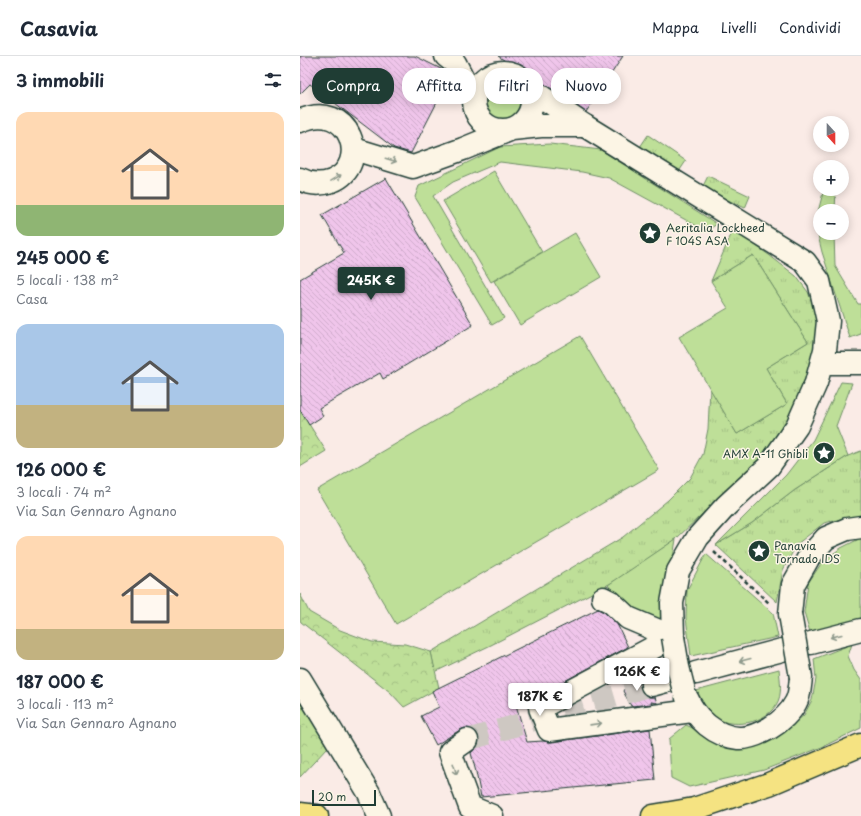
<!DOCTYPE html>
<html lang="it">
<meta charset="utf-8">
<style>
body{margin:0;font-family:"Playpen Sans",sans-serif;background:#f6f6f7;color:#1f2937;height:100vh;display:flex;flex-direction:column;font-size:15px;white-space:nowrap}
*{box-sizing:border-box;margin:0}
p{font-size:13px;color:#747a83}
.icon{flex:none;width:22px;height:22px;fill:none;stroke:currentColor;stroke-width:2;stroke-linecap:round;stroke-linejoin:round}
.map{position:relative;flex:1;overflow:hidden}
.details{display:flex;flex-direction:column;background:#fff;width:300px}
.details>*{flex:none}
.banner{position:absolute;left:12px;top:12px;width:380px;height:36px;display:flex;gap:8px}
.needle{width:26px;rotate:159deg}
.controls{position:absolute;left:513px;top:60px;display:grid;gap:8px}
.controls a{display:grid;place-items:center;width:36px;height:36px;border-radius:50%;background:#fff;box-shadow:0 2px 10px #0003;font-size:20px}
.scale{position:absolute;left:12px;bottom:10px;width:64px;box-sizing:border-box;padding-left:4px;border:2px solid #1f3d34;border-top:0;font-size:11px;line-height:14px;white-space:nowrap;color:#1f3d34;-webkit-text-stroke:3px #fcf5e5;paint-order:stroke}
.price{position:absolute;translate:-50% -34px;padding:0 9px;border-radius:4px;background:#fff;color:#222;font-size:13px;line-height:26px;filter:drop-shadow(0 1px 2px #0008)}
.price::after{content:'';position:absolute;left:50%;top:24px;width:12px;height:9px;margin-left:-6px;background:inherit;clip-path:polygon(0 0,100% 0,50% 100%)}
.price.selected{background:#1f3d34;color:#fff}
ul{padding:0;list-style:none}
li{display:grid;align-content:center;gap:8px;height:212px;padding:0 16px}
li span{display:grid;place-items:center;height:124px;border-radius:12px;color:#555}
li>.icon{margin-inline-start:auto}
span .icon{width:72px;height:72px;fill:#fffc;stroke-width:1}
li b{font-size:17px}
h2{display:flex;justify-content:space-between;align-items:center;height:48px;padding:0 16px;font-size:17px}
.pill{padding:0 14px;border-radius:16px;background:#fff;box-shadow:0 2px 10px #0003;font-size:14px;line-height:36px}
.pill.selected{background:#1f3d34;color:#fff}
header{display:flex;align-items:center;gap:24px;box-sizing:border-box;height:56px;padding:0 20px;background:#fff;border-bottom:1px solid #e0e1e3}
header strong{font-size:19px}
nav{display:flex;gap:22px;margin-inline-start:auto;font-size:14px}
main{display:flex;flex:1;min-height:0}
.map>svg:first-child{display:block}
.grass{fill:url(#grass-tufts);stroke:#6e8e66}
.forest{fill:url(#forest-crowns);stroke:#6e8e66}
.park{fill:#bedf98;stroke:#6e8e66}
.building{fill:url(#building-back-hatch);stroke:#1f3d34}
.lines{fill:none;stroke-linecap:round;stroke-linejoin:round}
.minor-tunnel{stroke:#cec8c2;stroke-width:22;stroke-dasharray:22 11;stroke-linecap:butt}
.minor-casing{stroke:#1f3d34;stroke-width:25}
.major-casing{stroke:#1f3d34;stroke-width:25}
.path{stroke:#1f3d34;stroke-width:2.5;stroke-dasharray:4 3;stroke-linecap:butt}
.minor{stroke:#fcf5e5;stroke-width:22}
.major{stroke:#f5e382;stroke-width:22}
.minor-bridge-casing{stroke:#1f3d34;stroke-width:25;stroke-linecap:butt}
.minor-bridge{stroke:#fcf5e5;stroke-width:22}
.oneway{stroke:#8e998c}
.labels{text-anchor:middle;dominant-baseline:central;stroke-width:3;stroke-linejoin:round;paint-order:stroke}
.poi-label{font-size:11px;fill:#1f3d34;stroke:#fcf5e5;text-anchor:start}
</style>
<header>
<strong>Casavia</strong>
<nav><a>Mappa</a><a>Livelli</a><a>Condividi</a></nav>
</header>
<main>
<section class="details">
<h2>3 immobili<svg class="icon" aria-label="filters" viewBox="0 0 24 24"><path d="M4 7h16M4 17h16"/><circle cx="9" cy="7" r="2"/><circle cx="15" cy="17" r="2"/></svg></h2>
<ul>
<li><span style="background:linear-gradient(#ffd9b3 75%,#8fb573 0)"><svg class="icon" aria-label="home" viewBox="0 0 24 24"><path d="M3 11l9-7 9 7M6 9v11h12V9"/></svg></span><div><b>245 000 €</b><p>5 locali · 138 m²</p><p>Casa</p></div></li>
<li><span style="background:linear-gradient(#a9c7e8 65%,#c2b280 0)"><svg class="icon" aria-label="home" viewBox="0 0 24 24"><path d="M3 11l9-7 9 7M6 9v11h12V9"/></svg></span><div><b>126 000 €</b><p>3 locali · 74 m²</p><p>Via San Gennaro Agnano</p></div></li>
<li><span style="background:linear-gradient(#ffd9b3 75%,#c2b280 0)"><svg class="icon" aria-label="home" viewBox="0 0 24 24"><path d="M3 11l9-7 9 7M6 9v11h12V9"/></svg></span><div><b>187 000 €</b><p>3 locali · 113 m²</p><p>Via San Gennaro Agnano</p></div></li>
</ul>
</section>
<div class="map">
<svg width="561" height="760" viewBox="0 0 561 760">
<defs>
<pattern id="grass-tufts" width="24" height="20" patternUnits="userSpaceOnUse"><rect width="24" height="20" fill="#bedf98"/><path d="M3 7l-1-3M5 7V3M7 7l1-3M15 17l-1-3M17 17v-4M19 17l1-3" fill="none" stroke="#a3c084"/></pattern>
<pattern id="forest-crowns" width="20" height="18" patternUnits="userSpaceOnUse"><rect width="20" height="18" fill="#bedf98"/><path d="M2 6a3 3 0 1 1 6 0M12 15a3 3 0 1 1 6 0" fill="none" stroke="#a3c084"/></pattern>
<pattern id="building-back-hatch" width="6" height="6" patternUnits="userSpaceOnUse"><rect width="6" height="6" fill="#f0c5eb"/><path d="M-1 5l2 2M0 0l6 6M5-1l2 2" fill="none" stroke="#cdaaca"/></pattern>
</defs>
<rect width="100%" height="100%" fill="#faebe6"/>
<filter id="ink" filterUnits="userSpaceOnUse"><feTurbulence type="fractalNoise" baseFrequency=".025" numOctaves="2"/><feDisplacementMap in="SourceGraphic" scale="8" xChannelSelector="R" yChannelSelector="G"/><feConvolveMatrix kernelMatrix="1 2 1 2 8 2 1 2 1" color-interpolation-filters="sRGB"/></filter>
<g filter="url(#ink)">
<g class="grass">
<path d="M348 79 386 105 378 117 340 91Z"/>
<path d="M408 120 450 140 445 152 402 132Z"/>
<path d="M433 174 469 199 496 220 508 236 518 261 515 292 496 352 468 395 376 483 317 524 191 589 135 616 131 596 323 481 368 444 390 422 403 398 408 373 410 332 437 378 487 348 466 312 508 286 453 199 411 225Z"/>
<path d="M561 395V460L551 461 524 467 497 488 483 514 477 546 416 489 452 467 495 434 548 400Z"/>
</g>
<g class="forest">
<path d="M0 354 26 395 0 411Z"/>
<path d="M0 538 9 556 40 574 72 586 105 588 131 596 139 632 104 651 90 636 1 566 0 564Z"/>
<path d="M0 644 28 691 0 721Z"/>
</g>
<g class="park">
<circle cx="205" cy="46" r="19"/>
<path d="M250 88 301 94 417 168 406 175 309 122 282 116 200 106 153 126 133 140 204 262 192 269 115 141 119 130 200 91Z"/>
<path d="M194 115 242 196 191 226 143 145Z"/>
<path d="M524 133H536L535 155H520V177H534L535 210 558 248H561V278L550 282 522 196 515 167Z"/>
<path d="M275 177 301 221 220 269 194 225Z"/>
<path d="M453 199 508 286 466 312 487 348 437 378 379 281 428 252 411 225Z"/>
<path d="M280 280 359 414 96 568 17 434Z"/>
<path d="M541 326 552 327 536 370 548 400 495 434 452 467 416 489 486 419 513 384Z"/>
<path d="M561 482V563L510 576 504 556 508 527 523 505 541 492Z"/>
<path d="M376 483 362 573 322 550 308 529Z"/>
<path d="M406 498 473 557 478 581 391 600 386 562 387 534Z"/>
<path d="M552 588 548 600 554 614 561 624V672L522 691 464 714 389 731 371 722 369 683 386 669 412 681 489 672 504 659 512 644 516 623 514 603Z"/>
<path d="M479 613C480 624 483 639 476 649 462 671 425 673 406 657 400 652 398 642 396 635Z"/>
</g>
<g class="building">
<path d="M0 0H115L145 15 149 23 111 97 94 92 10 28 0 38Z"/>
<path d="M198 0H323L286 56 237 23 229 21Z"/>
<path d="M86 122 173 269 83 323 80 317 19 352 23 360 9 369 0 354V223L44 197 22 159Z"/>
<path d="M298 553 304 556 317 568 328 591 233 642 216 649 227 686 243 685 251 686 350 673 355 724 181 741 176 716 171 697 178 689 179 682 177 677 172 673 165 672 160 674 136 689 121 660 139 651 132 635Z"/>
<path d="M343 614 345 619 340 626V633L343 638 349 641H355L357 647 351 646 352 648 331 650 323 635 332 620Z"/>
</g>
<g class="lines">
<path class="minor-tunnel" d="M167 684 352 629"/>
<g class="minor-casing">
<g id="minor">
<path d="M146 0 155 7 174 44"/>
<circle cx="203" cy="45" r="29"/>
<path d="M230 33 285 70 505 206 519 225 528 265 525 294 516 327 497 370 469 410 426 450 398 481 378 515 372 547 373 581"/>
<path d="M0 65C50 42 72 109 32 125 21 129 11 129 0 123"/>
<path d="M54 93 113 111 163 93 212 73 241 70H285"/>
<path d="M522 307H561"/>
<path d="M303 542 311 546 328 562 373 581"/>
<path d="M490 558 493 529 509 501 526 482 547 473 561 471"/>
<path d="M373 581 240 652 249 674 392 655"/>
<path d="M511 587 561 574"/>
<path d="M396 617 482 594"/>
<path d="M0 623 69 737 79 760"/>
<path d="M352 629 370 624"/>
<path d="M387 642C396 663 415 680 438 682 449 683 461 677 470 672 480 666 491 656 496 646 500 639 500 629 501 621"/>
<path d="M167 684 150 696 170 751 192 760"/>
</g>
</g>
<g class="major-casing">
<g id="major">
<path d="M0 758 17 760"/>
<path d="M353 760 394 753 469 728 561 689"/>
</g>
</g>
<path class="path" d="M414 496 469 547"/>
<use href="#minor" class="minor"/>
<use href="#major" class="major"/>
<g class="minor-bridge-casing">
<g id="minor-bridge">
<path d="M490 558 501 621"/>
<path d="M373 581 378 611 384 635"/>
</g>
</g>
<use href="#minor-bridge" class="minor-bridge"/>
</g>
<defs><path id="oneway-shaft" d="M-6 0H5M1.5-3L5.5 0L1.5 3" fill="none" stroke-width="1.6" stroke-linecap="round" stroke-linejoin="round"/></defs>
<g class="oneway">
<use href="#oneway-shaft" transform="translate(91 104) rotate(17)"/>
<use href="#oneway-shaft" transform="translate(36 122) rotate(-31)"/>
<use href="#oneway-shaft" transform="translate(536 580) rotate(165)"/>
<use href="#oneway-shaft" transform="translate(445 604) rotate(165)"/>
<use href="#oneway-shaft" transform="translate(296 668) rotate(-8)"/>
<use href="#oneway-shaft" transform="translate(155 713) rotate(72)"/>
</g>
</g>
<defs>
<g id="sight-disc" transform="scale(1.15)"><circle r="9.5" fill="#1f3d34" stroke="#fcf5e5"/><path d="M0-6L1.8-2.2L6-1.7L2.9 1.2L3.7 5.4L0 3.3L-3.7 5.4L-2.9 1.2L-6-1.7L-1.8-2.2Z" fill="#fff"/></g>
</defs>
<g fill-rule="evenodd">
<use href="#sight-disc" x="350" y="177"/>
<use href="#sight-disc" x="524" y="397"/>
<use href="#sight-disc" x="459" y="495"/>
</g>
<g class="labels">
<g class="poi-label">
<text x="366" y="171">Aeritalia Lockheed<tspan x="366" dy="13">F 104S ASA</tspan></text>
<text x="508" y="397" text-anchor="end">AMX A-11 Ghibli</text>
<text x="474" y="489">Panavia<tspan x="474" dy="13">Tornado IDS</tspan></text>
</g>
</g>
</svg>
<div class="controls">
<a><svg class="needle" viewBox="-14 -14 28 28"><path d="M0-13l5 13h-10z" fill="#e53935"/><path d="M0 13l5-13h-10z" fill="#747a83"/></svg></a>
<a>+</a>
<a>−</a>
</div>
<div class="scale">20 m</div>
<b class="price selected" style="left:71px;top:245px">245K €</b>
<b class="price" style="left:337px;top:636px">126K €</b>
<b class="price" style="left:240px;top:661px">187K €</b>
<div class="banner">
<a class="pill selected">Compra</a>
<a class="pill">Affitta</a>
<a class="pill">Filtri</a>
<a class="pill">Nuovo</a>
</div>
</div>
</main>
